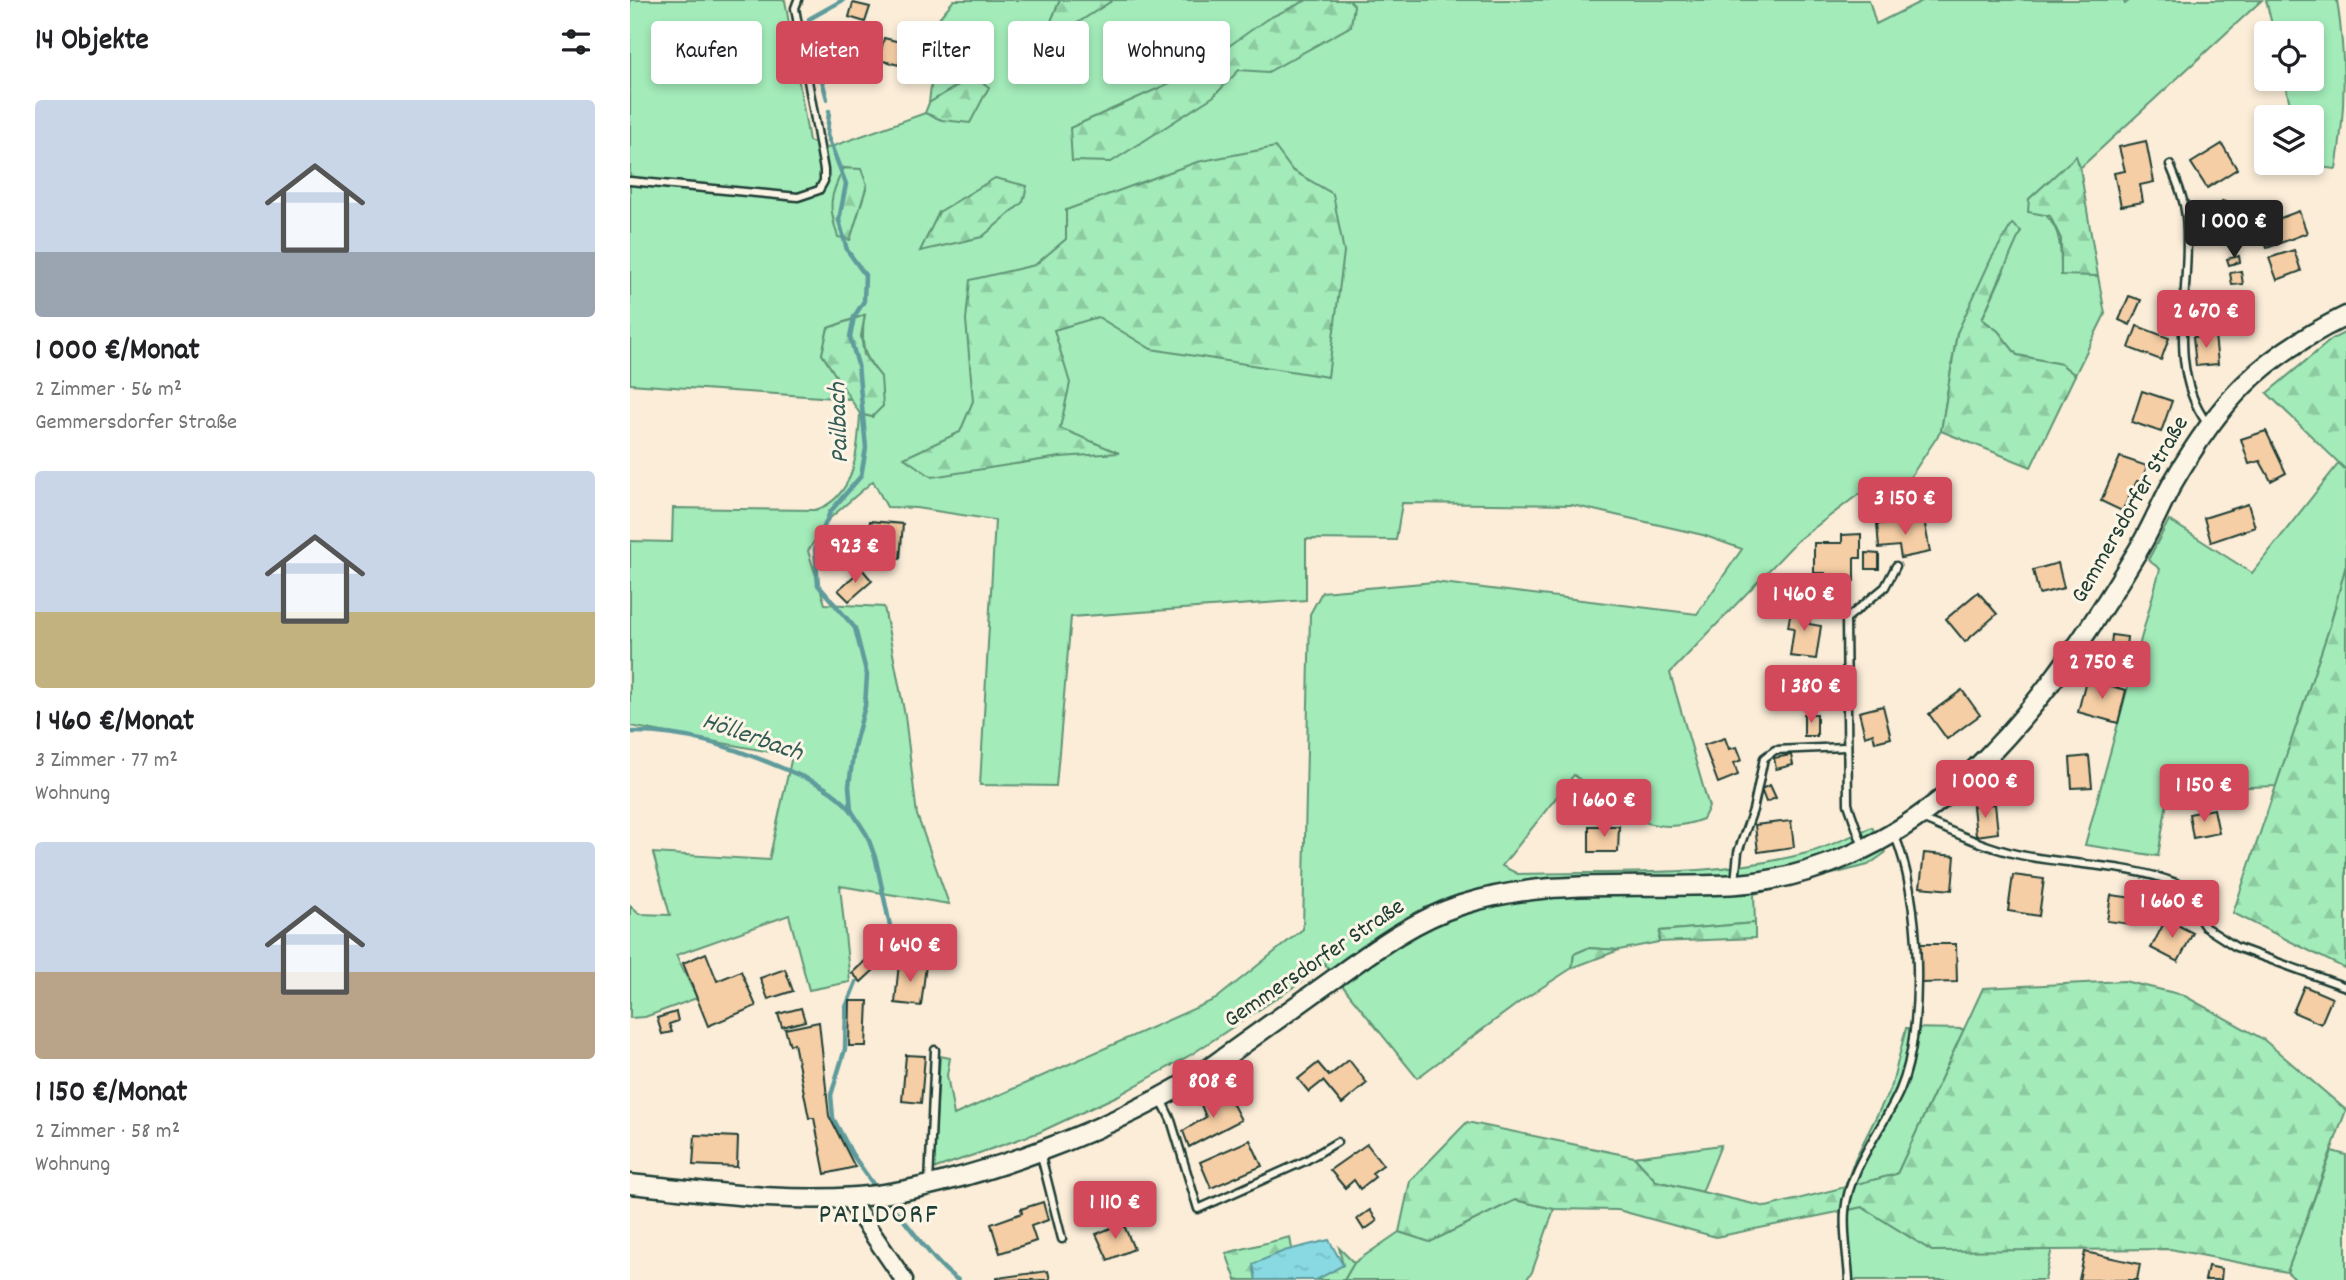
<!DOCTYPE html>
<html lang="de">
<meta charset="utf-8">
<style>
body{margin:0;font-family:Dekko,sans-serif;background:#f2f2f2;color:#202124;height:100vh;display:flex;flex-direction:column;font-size:26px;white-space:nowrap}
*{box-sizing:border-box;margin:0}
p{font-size:23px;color:#757577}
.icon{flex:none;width:38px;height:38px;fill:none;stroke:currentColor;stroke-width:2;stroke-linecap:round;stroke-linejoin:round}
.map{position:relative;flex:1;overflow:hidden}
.panel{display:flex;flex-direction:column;background:#fff;width:630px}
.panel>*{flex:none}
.hud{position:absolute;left:21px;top:21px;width:665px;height:63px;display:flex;gap:14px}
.fabs{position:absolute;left:1624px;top:21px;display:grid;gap:14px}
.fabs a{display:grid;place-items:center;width:70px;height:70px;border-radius:7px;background:#fff;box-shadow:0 4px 10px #0003;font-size:35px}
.price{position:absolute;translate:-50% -60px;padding:0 16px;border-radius:7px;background:#d1495b;color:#fff;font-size:23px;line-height:46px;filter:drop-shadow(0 2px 4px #0008)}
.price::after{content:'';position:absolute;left:50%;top:42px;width:21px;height:16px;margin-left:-10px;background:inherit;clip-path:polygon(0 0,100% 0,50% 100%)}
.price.current{background:#222;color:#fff}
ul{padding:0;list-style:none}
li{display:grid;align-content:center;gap:14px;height:371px;padding:0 35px}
li span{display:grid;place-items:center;height:217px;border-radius:7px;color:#555}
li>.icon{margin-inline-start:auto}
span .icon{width:126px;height:126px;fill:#fffc;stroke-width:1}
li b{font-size:30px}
h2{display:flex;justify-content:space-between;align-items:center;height:84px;padding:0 35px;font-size:30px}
.pill{padding:0 24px;border-radius:7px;background:#fff;box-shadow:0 4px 10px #0003;font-size:24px;line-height:63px}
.pill.current{background:#d1495b;color:#fff}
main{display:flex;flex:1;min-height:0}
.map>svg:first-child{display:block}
.grass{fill:#a3ebb9;stroke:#619476;stroke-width:2;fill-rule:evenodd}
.forest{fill:url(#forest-firs);stroke:#619476;stroke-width:2}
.water{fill:url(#water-ripples);stroke:#5e9b9c;stroke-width:2}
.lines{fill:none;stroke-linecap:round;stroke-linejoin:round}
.stream{stroke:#5e9b9c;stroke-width:4.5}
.building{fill:#f5cea5;stroke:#1f3d34;stroke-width:2}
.service-casing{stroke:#1f3d34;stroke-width:11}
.tertiary-casing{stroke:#1f3d34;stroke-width:21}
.secondary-casing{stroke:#1f3d34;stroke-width:23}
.service{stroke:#fcf5e5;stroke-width:6}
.tertiary{stroke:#fcf5e5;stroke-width:16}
.secondary{stroke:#fcf5e5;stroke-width:18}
.labels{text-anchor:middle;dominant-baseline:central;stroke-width:6;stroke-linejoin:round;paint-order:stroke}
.street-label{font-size:24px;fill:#1f3d34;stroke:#fcf5e5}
.water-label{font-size:26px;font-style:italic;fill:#345c57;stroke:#fcf5e5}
.quarter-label{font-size:28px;letter-spacing:2px;fill:#1f3d34;stroke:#fcf5e5}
</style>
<main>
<section class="panel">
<h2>14 Objekte<svg class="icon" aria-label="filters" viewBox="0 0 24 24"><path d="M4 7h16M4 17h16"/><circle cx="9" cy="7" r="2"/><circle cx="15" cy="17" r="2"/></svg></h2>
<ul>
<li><span style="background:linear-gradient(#c9d6e8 70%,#9aa5b1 0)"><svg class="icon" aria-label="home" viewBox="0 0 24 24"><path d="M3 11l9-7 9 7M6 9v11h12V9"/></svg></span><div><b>1 000 €/Monat</b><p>2 Zimmer · 56 m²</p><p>Gemmersdorfer Straße</p></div></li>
<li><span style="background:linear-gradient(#c9d6e8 65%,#c2b280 0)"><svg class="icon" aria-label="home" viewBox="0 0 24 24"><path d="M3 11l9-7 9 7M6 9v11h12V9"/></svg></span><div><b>1 460 €/Monat</b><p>3 Zimmer · 77 m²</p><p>Wohnung</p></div></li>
<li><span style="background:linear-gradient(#c9d6e8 60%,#b9a48a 0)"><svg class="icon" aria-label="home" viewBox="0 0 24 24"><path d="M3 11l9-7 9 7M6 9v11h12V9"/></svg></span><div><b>1 150 €/Monat</b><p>2 Zimmer · 58 m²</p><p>Wohnung</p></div></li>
</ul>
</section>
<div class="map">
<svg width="1716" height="1280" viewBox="0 0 1716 1280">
<defs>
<pattern id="forest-firs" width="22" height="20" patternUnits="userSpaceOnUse" patternTransform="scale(1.75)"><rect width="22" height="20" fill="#a3ebb9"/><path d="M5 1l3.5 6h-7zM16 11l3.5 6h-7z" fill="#8ccaa0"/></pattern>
<pattern id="water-ripples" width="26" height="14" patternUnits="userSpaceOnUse" patternTransform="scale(1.75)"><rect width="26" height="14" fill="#88d9e1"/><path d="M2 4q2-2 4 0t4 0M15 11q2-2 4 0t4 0" fill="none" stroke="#75bbc2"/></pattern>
</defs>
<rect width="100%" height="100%" fill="#fbedd8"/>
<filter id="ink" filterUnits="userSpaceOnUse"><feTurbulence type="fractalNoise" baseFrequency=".0143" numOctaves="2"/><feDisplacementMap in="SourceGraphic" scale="14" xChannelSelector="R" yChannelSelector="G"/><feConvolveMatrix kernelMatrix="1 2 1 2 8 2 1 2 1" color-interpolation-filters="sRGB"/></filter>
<g filter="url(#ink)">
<g class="grass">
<path d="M0 0H155L179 141 198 148 295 113 312 120 344 76 299 103 309 18 324 0H430L411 46 483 0H1239L1246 24 1294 0H1493L1495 4 1500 0H1632L1450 168 1446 157 1399 199C1430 224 1431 237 1431 274L1468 276 1475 314 1445 375 1431 364 1387 355 1368 331 1352 319 1374 271 1327 333 1311 431 1281 476 1259 490 1229 494 1168 540 1040 673 1079 807 1073 819C1017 841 986 808 944 775L872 866 888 874C984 871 1084 878 1177 853 1199 847 1221 836 1242 827L1255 853 1238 865 1124 894 1125 923 1030 931 1029 942 989 950 958 948 944 954 942 968 891 1001 787 1078 694 963 674 980 562 1054 489 1095 410 1132 303 1169 310 1056 320 1058 317 1075 324 1115 586 999 673 929 680 614 692 592 804 582 1067 614 1112 549 1073 535 942 505 772 503 766 540 676 539V600L441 617 426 786 350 785 365 520 286 508 257 507 243 481 199 519 178 551 195 604 254 607 275 716 287 815 319 904 210 886 220 982 179 990 159 915 46 955 67 998 15 1017 0 1018V906L9 914 40 915 23 853 139 860 162 756 0 726V541L42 542 43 508 185 510C225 498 228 451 230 414L242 417 251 377C230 351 232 347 234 315L198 328 192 354 221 399 0 384ZM214 168 237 185 220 239Z"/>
<path d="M1636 0H1707C1716 59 1716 110 1706 169L1650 163H1682V117H1663L1654 79H1682V33H1644Z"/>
<path d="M1709 463 1716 470V565L1700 626 1646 786 1539 790 1528 856 1455 845 1530 569 1518 560 1539 520 1622 573Z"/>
<path d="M1276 1028 1334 1029 1267 1174 1215 1187 1225 1159 1262 1085Z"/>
<path d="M1091 1145 1072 1192 1026 1181 1004 1157Z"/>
<path d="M1702 1151 1716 1155V1280H1666L1657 1272Z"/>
<path d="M885 1200 924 1209 902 1272 896 1280H714L724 1263 769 1232 800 1242Z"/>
<path d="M1232 1207 1302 1251 1422 1248 1415 1280H1215L1211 1212Z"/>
</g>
<g class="forest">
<path d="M430 0H483L410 47Z"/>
<path d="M677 0H719L724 5 721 26 638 72 609 70 584 96 481 162 442 161 440 128 558 75 637 19Z"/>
<path d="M343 76 359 87 340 123 312 120 295 113 299 103Z"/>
<path d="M645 147 662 170 703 194 714 252 698 377 521 349 468 317 424 330 440 383 430 428 489 453 430 457 302 477 274 458 330 432 343 401 336 320 340 280 405 265 436 239V210L567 162Z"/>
<path d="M1446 156 1450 168 1468 276 1431 275V239L1420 216 1398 212 1399 199Z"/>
<path d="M214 168 231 169 237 185 220 240 208 237C198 207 199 196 214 168Z"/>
<path d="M365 178 397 186 393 202 352 237 290 251 309 212Z"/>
<path d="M1382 224 1391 231 1352 319 1368 331 1387 355 1431 364 1445 375 1401 467 1311 431 1327 333 1361 259Z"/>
<path d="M235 315 231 336 234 355 251 377 253 406 242 417 230 414 192 354 198 328Z"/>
<path d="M1716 332V470L1637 393 1702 339Z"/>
<path d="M1716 565V969L1603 913 1700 626Z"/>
<path d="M1125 923V938L1029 942 1030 931Z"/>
<path d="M958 948 989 950 942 968 944 954Z"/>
<path d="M1494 981 1553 995 1633 1039 1716 1110 1657 1272 1540 1249 1302 1251 1232 1207 1086 1237 988 1210 924 1209 885 1200 800 1242 769 1232 780 1181 837 1122 1004 1157 1026 1181 1136 1207 1267 1174 1353 988Z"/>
<path d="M660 1237 662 1249 623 1264 626 1280H606L596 1253Z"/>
<path d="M709 1248 724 1263 714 1280H686L713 1265Z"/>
</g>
<path class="water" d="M699 1240 713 1265 686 1280H626L623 1264 654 1251Z"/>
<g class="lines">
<g class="stream">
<path d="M197 99 178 28 179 19 213 0"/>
<path d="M199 111 197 135 216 184 209 220 217 250 235 275 234 301 224 317 220 337 228 365 236 448 231 476 200 512 185 549 188 585 225 628 237 675 235 706 224 747 219 786 221 810 237 835 246 860 260 926 252 948 244 960"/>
<path d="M0 732C56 731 102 747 152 768 180 780 200 786 221 810"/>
<path d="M226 982 216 1007 215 1049 201 1095 203 1118 222 1154 243 1184"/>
<path d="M261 1206C283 1228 304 1265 328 1280"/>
</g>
</g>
<g class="building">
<path d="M223 3 240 7 235 22 219 17Z"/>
<path d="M218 38 239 42 232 74 211 69Z"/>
<path d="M254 38 274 43 269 65 249 60Z"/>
<path d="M1516 141 1524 182 1510 185 1513 202 1491 206 1484 173 1495 171 1489 147Z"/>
<path d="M1592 144 1607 169 1577 188 1561 163Z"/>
<path d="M1592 201 1622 211 1610 246 1580 236Z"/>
<path d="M1669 211 1677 233 1637 248 1629 226Z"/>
<path d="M1664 250 1671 271 1647 280 1639 258Z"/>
<path d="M1609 256 1610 262 1599 265 1597 259Z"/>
<path d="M1611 271 1613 284 1602 285 1600 273Z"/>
<path d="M1499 296 1511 300 1500 325 1489 320Z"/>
<path d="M1612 298 1615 329 1589 332 1587 300Z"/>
<path d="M1507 326 1539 338 1531 360 1499 348Z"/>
<path d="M1585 335 1588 364 1566 366 1563 337Z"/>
<path d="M1512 391 1542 401 1531 432 1502 422Z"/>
<path d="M1636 431 1656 473 1641 481 1630 461 1619 464 1611 439Z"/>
<path d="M1490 457 1517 466 1511 482 1507 481 1492 511 1471 501Z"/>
<path d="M1618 504 1625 527 1581 542 1574 518Z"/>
<path d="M1294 519 1300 552 1271 558 1269 546 1249 548 1247 524Z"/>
<path d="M240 521 273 524 270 559 236 555Z"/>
<path d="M1231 534V558H1224V581H1195V573H1184V543H1212V535Z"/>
<path d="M219 539 234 540 233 553 218 551Z"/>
<path d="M1236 553 1249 554V569H1236Z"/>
<path d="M1428 563 1434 588 1409 594 1403 570Z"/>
<path d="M232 569 242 581 219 601 208 590Z"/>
<path d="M1348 592 1367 614 1335 642 1316 619Z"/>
<path d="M1162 605 1182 608 1179 624 1191 626 1186 659 1160 656 1164 628 1158 627Z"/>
<path d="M1482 635 1497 637 1496 647 1481 645Z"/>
<path d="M1456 680 1496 690 1488 723 1448 712Z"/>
<path d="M1332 690 1350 715 1317 739 1299 714Z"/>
<path d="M1253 706 1261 738 1245 742 1243 733 1235 736 1229 712Z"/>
<rect x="1174" y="714" width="13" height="22"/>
<path d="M1095 738 1099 749 1107 747 1112 760 1104 763 1108 775 1088 783 1074 745Z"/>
<path d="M1161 755 1163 765 1146 769 1144 758Z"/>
<path d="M1459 756 1462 787 1442 788 1440 758Z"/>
<path d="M1391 765 1395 794 1368 797 1364 769Z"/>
<path d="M1140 785 1146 798 1136 802 1131 789Z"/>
<rect x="940" y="803" width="22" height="18"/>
<path d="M1365 804 1368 833 1346 836 1343 806Z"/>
<path d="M1584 809 1589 833 1563 838 1559 814Z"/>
<path d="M1161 821 1164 847 1128 852 1125 825Z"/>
<path d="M959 826H989L988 852H959Z"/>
<path d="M1294 853 1325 856 1322 890 1290 887Z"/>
<path d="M1383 875 1414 879 1409 916 1378 911Z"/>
<path d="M1481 895 1511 899 1508 925 1477 921Z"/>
<path d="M1536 919 1563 933 1548 962 1521 948Z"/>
<path d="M1290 944H1326L1327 982 1291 983Z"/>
<path d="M76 953 87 981 111 971 126 1006 78 1026 53 963Z"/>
<path d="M237 959 246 968 231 982 222 973Z"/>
<path d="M269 963 296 965 291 1006 265 1003Z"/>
<path d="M155 969 163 991 138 999 130 978Z"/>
<path d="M1674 986 1702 998 1691 1024 1663 1012Z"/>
<path d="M220 1001H238L236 1046H219Z"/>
<path d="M171 1008 175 1021 152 1027 148 1014Z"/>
<path d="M46 1012 48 1021 39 1024 42 1032 32 1034 27 1018Z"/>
<path d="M189 1022 199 1116 225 1167 195 1174 184 1118H179L164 1043 160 1045 155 1029Z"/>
<path d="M276 1055 295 1056 291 1103 272 1101Z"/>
<path d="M719 1060 737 1083 712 1104 693 1081 679 1092 668 1079 688 1063 699 1076Z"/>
<path d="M597 1093 611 1120 559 1147 553 1131 576 1117 571 1105Z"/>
<path d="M65 1135 108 1137 107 1167 63 1165Z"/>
<path d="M620 1140 632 1166 581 1188 570 1162Z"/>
<path d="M737 1144 753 1165 742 1173 745 1177 730 1189 724 1180 715 1188 700 1170Z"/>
<path d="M413 1202 418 1220 401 1226 406 1241 370 1253 361 1224 392 1213 391 1209Z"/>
<path d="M740 1210 747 1221 734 1230 727 1219Z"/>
<path d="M493 1223 504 1249 478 1260 466 1234Z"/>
<path d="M1455 1252 1510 1264 1507 1280H1449Z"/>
<path d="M1578 1266 1592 1269 1591 1280H1575Z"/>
<path d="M418 1271 420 1280H367V1278Z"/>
</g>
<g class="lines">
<g class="service-casing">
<g id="service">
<path d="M1540 165C1547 182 1554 198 1556 217 1563 283 1534 366 1577 423"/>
<path d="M0 181 168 197 189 190 194 181V170L165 8 168 0"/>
<path d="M1289 818C1321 831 1352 846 1386 854 1440 866 1494 863 1546 883L1575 927 1606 947 1716 987"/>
<path d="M1233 847 1218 804 1216 619 1255 587 1266 566"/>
<path d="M1105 882 1108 852 1123 810 1134 758 1145 750 1215 747"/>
<path d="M531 1099 541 1120 568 1209 675 1161 707 1142"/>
<path d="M410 1152 432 1239"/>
<path d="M299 1184 305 1050"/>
<path d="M1219 1280C1218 1258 1213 1233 1215 1211 1219 1167 1253 1129 1270 1090 1296 1029 1291 894 1264 834"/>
</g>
</g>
<g class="tertiary-casing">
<path id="tertiary" d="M218 1198 274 1280"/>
</g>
<g class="secondary-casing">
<path id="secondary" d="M0 1184C75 1191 151 1203 226 1197 327 1190 497 1125 581 1067 620 1039 659 1011 698 983 740 953 781 921 831 905 921 876 1015 890 1107 884 1186 878 1261 843 1321 791 1396 726 1453 642 1504 557 1519 534 1529 508 1542 484 1590 401 1629 358 1716 316"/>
</g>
<use href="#service" class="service"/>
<use href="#tertiary" class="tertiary"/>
<use href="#secondary" class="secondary"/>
</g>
</g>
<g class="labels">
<g class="street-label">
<text transform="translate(1501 510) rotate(-60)">Gemmersdorfer Straße</text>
<text transform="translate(685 964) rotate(-34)">Gemmersdorfer Straße</text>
</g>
<g class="water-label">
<text transform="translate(210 423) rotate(-92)">Pailbach</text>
<text transform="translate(122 738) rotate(19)">Höllerbach</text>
</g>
<g class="quarter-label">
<text x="249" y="1217">PAILDORF</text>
</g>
</g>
</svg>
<div class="fabs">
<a><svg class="icon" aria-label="locate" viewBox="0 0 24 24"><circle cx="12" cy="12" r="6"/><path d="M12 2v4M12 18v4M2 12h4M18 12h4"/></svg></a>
<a><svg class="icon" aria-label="layers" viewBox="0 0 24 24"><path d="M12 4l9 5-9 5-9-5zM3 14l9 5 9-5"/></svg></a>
</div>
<b class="price current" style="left:1604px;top:260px">1 000 €</b>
<b class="price" style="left:1576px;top:350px">2 670 €</b>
<b class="price" style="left:1275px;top:537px">3 150 €</b>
<b class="price" style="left:225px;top:585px">923 €</b>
<b class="price" style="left:1174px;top:633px">1 460 €</b>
<b class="price" style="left:1472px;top:701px">2 750 €</b>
<b class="price" style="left:1181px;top:725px">1 380 €</b>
<b class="price" style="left:1355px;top:820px">1 000 €</b>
<b class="price" style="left:1574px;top:824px">1 150 €</b>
<b class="price" style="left:974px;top:839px">1 660 €</b>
<b class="price" style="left:1542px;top:940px">1 660 €</b>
<b class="price" style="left:280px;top:984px">1 640 €</b>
<b class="price" style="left:583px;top:1120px">808 €</b>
<b class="price" style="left:485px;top:1241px">1 110 €</b>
<div class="hud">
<a class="pill">Kaufen</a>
<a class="pill current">Mieten</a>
<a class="pill">Filter</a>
<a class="pill">Neu</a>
<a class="pill">Wohnung</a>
</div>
</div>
</main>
